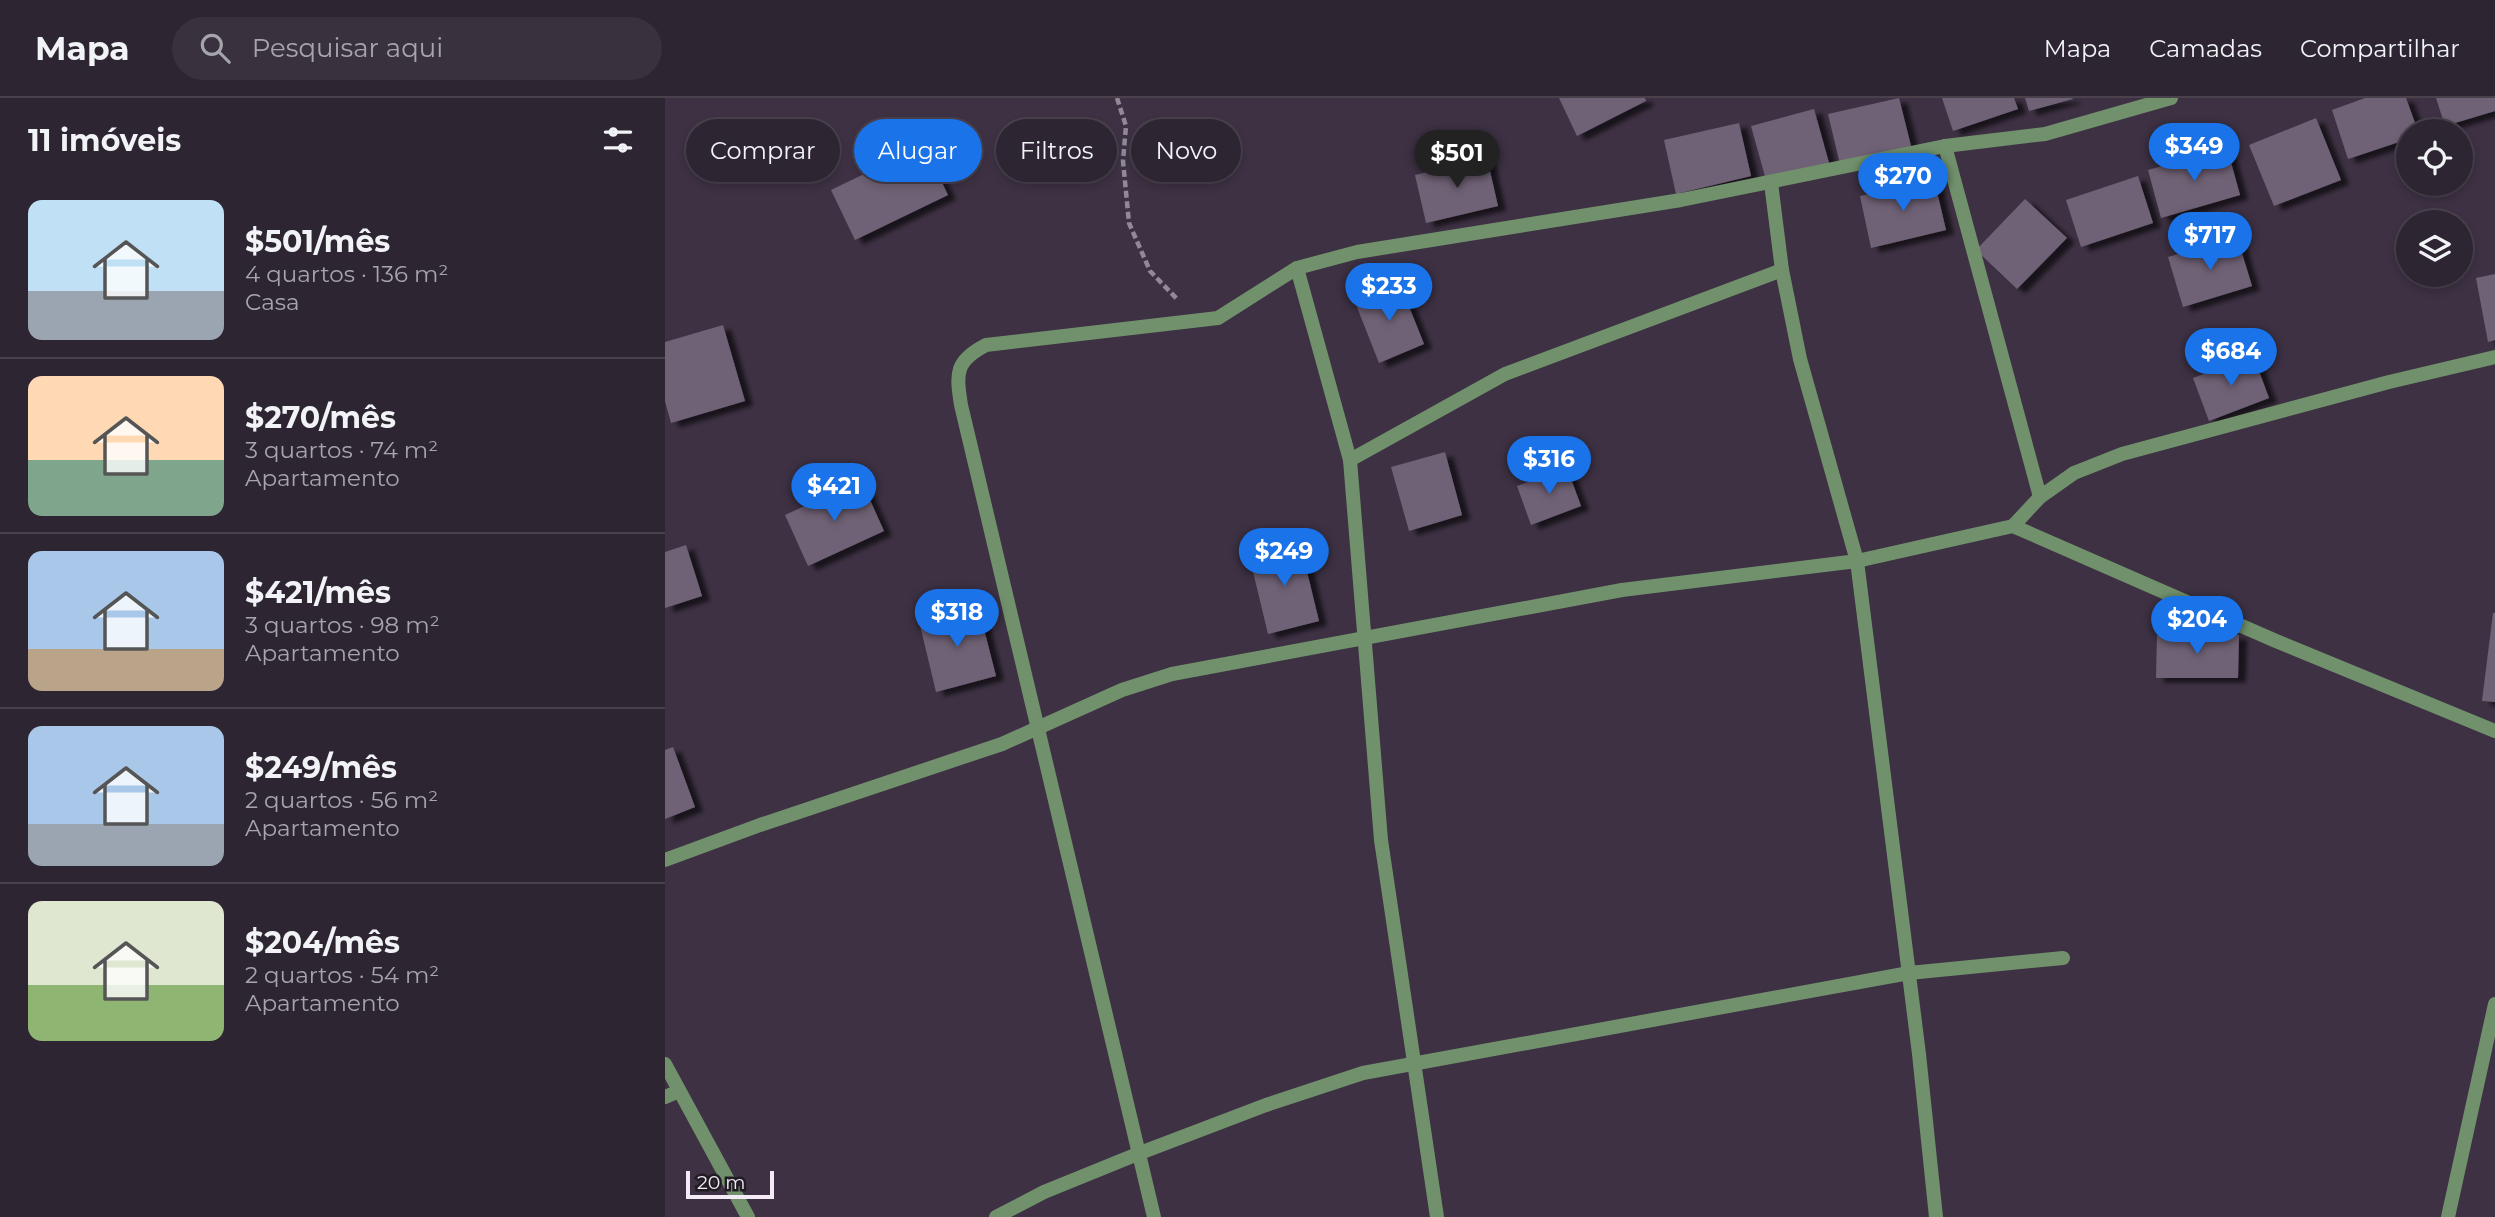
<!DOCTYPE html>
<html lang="pt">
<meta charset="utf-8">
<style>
body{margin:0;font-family:Montserrat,sans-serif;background:#3a313e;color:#f1f3f6;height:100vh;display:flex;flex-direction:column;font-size:26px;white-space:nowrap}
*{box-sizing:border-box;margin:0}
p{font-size:23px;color:#a7a5ac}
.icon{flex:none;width:38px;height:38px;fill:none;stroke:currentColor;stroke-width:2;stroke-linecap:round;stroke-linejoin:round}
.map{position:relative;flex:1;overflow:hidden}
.side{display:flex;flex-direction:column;background:#2e2532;width:665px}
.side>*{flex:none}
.top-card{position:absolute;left:21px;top:21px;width:665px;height:63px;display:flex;gap:14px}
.buttons{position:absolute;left:1731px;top:21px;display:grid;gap:14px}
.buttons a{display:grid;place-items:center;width:77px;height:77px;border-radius:50%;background:#2e2532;box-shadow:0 4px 10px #0003,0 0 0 2px #49424d;font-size:35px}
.scale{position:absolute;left:21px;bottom:18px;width:88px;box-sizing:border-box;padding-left:7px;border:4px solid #f3ecf7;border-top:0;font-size:19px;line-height:24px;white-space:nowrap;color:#f3ecf7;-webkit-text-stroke:5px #211b23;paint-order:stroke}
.price{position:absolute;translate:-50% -60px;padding:0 16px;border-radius:24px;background:#1a73e8;color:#fff;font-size:23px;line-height:46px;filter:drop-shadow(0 2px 4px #0008)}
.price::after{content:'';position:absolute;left:50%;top:42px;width:21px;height:16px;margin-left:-10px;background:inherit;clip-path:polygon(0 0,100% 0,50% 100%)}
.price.active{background:#222;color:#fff}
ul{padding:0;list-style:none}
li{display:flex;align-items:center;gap:21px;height:175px;padding:0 28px}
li+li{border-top:2px solid #49424d}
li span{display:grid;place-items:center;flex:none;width:196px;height:140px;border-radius:14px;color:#555}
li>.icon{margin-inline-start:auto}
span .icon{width:84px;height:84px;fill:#fffc;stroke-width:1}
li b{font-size:30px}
h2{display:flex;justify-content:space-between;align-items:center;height:84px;padding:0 28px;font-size:30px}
.pill{padding:0 24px;border-radius:32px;background:#2e2532;box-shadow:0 4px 10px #0003,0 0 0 2px #49424d;font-size:24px;line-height:63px}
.pill.active{background:#1a73e8;color:#fff}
header{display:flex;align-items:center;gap:42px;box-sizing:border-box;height:98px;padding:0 35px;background:#2e2532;border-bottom:2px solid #49424d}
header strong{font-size:33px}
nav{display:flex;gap:38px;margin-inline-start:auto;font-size:24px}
.search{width:490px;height:63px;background:#3a313e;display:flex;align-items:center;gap:18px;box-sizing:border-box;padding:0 24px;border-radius:38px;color:#a7a5ac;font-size:26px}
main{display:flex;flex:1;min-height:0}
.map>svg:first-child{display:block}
.building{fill:#6f6276;filter:url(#shadow)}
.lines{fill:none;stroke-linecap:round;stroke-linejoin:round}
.path{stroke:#928997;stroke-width:4.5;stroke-dasharray:7 3.5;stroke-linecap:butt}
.minor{stroke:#71916c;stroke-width:14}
</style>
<header>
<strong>Mapa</strong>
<div class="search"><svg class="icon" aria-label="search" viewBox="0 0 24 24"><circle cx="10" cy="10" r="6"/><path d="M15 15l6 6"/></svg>Pesquisar aqui</div>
<nav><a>Mapa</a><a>Camadas</a><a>Compartilhar</a></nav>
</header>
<main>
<section class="side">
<h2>11 imóveis<svg class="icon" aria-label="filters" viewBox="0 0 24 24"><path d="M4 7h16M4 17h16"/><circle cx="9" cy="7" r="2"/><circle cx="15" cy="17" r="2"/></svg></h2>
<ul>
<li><span style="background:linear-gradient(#bfe0f5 65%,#9aa5b1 0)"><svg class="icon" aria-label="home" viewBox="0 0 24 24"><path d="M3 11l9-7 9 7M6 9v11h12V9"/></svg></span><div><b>$501/mês</b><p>4 quartos · 136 m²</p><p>Casa</p></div></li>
<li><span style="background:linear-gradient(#ffd9b3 60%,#7fa58c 0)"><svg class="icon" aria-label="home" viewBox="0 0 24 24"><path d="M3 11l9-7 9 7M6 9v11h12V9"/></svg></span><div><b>$270/mês</b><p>3 quartos · 74 m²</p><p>Apartamento</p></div></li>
<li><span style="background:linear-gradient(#a9c7e8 70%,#b9a48a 0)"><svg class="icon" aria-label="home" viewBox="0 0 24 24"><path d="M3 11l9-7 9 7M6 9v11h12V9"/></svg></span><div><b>$421/mês</b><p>3 quartos · 98 m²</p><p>Apartamento</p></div></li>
<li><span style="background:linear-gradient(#a9c7e8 70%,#9aa5b1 0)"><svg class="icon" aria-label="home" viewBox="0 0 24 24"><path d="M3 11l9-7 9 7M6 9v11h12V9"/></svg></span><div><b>$249/mês</b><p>2 quartos · 56 m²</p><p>Apartamento</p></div></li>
<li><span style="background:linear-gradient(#dfe7d0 60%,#8fb573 0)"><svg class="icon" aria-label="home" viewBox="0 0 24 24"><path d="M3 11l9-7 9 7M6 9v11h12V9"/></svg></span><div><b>$204/mês</b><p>2 quartos · 54 m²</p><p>Apartamento</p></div></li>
</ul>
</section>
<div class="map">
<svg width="1830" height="1119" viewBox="0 0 1830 1119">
<defs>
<filter id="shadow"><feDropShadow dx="8" dy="4.5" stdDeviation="2" flood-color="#0009"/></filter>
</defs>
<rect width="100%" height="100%" fill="#3d3143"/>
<g class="building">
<path d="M894 0H980L981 3 912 38Z"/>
<path d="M1234 0 1246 48 1175 66 1163 16Z"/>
<path d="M1277 0H1349L1353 11 1288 33Z"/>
<path d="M1360 0H1407L1408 1 1364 13Z"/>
<path d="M1700 0H1741L1753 33H1743V41L1683 61 1667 12Z"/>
<path d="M1771 0H1830V13L1780 28Z"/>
<path d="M1149 11 1164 65 1101 82 1086 28Z"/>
<path d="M1651 20 1676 82 1609 108 1584 47Z"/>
<path d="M1074 25 1086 78 1011 96 999 42Z"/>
<path d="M259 47 283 97 190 142 166 92Z"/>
<path d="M1562 50 1575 97 1496 120 1483 72Z"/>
<path d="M822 60 833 108 761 125 750 77Z"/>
<path d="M1473 78 1488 125 1416 149 1401 102Z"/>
<path d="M1269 81 1281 132 1206 150 1195 98Z"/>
<path d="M1360 101 1402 140 1352 191 1311 152Z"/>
<path d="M1572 139 1587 188 1518 209 1503 159Z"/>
<path d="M1830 176V242L1823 244 1811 180Z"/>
<path d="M735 186 759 246 714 265 690 204Z"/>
<path d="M58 227 80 303 6 325 0 303V244Z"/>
<path d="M1588 257 1604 300 1544 323 1528 280Z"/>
<path d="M780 354 797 417 744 433 726 369Z"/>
<path d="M902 370 916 408 866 427 852 388Z"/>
<path d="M196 382 219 433 143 468 120 417Z"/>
<path d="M635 445 654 523 603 536 584 457Z"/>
<path d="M21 447 37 498 0 510V454Z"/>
<path d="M313 508 331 578 271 594 254 523Z"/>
<path d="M1828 515H1830V604L1817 603Z"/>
<path d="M1492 537H1574L1573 580H1491Z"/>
<path d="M8 649 30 709 0 721V652Z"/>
</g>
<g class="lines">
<path class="path" d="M452 0 461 28 458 63 464 125 485 173 513 202"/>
<g class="minor">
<path d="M1280 48 1375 399"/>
<path d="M1106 85 1117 172 1135 261 1192 463 1254 956 1271 1119"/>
<path d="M632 170 685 362 716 742 772 1119"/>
<path d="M685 362 840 276 1117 172"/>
<path d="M1348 428 1375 399 1409 375 1457 356 1724 284 1830 259"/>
<path d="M0 762 95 727 337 646 457 592 507 576 957 492 1192 463 1348 428 1611 543 1830 633"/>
<path d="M0 966 83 1119"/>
<path d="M0 999 14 993"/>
<path d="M331 1119 379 1094 475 1055 601 1007 698 975 1244 875 1398 860"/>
<path d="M489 1119 296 307C291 275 290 263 321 247L553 220 632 170 692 154 1016 102 1280 48 1380 36 1506 0"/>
<path d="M1783 1119 1830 906"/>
</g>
</g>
</svg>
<div class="buttons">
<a><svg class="icon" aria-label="locate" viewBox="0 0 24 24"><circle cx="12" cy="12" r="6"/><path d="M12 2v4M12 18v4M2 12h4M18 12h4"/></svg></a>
<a><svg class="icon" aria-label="layers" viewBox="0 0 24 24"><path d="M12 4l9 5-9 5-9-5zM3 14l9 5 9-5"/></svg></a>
</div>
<div class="scale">20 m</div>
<b class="price" style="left:1529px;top:85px">$349</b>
<b class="price active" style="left:792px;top:92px">$501</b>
<b class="price" style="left:1238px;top:115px">$270</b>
<b class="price" style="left:1545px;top:174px">$717</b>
<b class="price" style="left:724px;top:225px">$233</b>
<b class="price" style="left:1566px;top:290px">$684</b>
<b class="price" style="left:884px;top:398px">$316</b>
<b class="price" style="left:169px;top:425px">$421</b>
<b class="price" style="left:619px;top:490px">$249</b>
<b class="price" style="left:292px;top:551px">$318</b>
<b class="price" style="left:1532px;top:558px">$204</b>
<div class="top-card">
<a class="pill">Comprar</a>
<a class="pill active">Alugar</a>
<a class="pill">Filtros</a>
<a class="pill">Novo</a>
</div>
</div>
</main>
